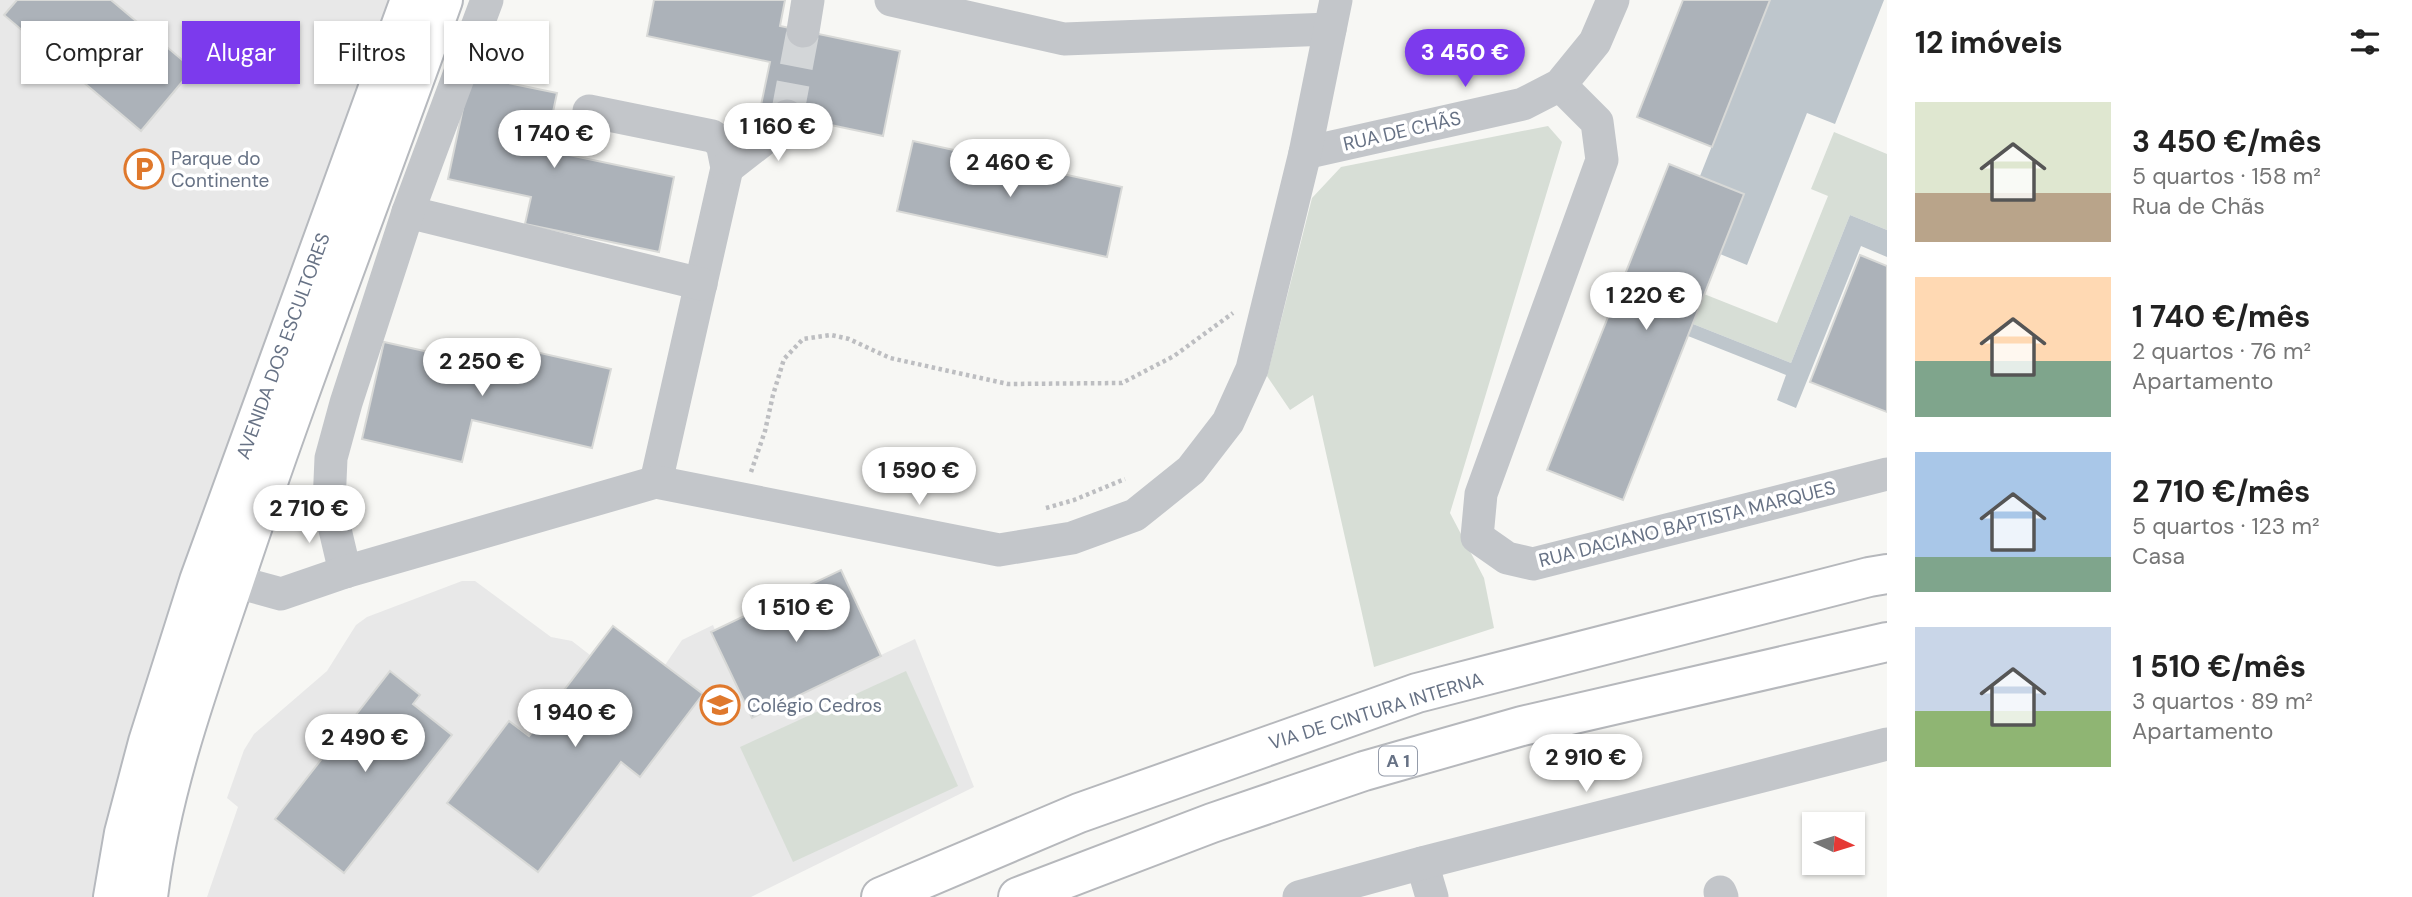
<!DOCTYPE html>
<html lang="pt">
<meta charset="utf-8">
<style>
body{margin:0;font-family:"DM Sans",sans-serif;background:#f2f2f2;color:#222;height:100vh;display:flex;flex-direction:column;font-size:26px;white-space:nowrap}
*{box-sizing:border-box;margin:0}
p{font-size:23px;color:#767676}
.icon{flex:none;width:38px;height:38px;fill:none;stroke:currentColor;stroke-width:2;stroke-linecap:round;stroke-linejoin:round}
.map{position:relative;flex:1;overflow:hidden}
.side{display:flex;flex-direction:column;background:#fff;width:525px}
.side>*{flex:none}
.top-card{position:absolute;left:21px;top:21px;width:665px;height:63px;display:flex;gap:14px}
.needle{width:46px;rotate:94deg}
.fabs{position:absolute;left:1802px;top:812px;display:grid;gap:14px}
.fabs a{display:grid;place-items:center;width:63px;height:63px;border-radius:0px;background:#fff;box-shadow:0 2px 5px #0004;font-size:35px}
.price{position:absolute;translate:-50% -60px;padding:0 16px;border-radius:24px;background:#fff;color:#222;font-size:23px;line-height:46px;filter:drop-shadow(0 2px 4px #0008)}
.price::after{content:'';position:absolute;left:50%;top:42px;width:21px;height:16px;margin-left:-10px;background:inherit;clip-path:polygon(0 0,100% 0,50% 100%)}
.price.current{background:#7c3aed;color:#fff}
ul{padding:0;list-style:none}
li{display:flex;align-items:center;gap:21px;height:175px;padding:0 28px}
li span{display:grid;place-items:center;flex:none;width:196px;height:140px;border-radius:0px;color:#555}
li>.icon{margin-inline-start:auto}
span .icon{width:84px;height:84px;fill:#fffc;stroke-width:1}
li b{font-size:30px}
h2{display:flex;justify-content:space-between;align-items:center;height:84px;padding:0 28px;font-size:30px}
.pill{padding:0 24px;border-radius:0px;background:#fff;box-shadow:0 2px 5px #0004;font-size:24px;line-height:63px}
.pill.current{background:#7c3aed;color:#fff}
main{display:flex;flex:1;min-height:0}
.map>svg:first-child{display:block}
.built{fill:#e8e8e8}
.green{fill:#d7ded6}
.water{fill:#bec6cc}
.building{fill:#acb2b9;stroke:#d8d9d7;stroke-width:2}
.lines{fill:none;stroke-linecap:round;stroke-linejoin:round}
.minor-tunnel{stroke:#d3d6d8;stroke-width:33;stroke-dasharray:33 17;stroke-linecap:butt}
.major-casing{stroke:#b6b9be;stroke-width:42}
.highway-casing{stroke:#b6b8bc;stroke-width:42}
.path{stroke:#bdbec1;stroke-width:4.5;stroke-dasharray:3.5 3.5;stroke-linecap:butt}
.minor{stroke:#c3c6ca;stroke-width:33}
.major{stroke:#fff;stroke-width:38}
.highway{stroke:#fff;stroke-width:38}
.labels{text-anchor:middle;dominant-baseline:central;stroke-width:7;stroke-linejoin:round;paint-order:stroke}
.shield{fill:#fff;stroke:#959caa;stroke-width:2}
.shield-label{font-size:18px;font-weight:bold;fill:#677285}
.street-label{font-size:19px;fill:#677285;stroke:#fff}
.poi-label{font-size:19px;fill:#677285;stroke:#fff;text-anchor:start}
</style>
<main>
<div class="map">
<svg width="1887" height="897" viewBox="0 0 1887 897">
<rect width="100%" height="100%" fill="#f7f7f4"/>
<g class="built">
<path d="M0 0H401L107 897H0Z"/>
<path d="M841 570 881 655 915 639 974 787 751 897H207L238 807 227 798 244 750 254 734 327 671 356 625 367 617 462 581H475L551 637 572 641 590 655 613 626 665 665 682 640 713 625 715 630Z"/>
</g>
<g class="green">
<path d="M1548 126 1562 142 1450 513 1484 578 1494 628 1374 667 1313 395 1290 410 1267 376 1312 198 1341 167Z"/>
<path d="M1834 132 1887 154V230L1850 215 1791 363 1693 324 1704 294 1777 323 1828 196 1811 189Z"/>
<path d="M906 671 958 786 793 862 740 747Z"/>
</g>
<g class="water">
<path d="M1770 0H1884L1835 124 1807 113 1747 265 1720 254 1744 194 1700 176Z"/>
<path d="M1850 215 1887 230V257L1861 246 1796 408 1777 400 1786 375 1688 336 1693 324 1791 363Z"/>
</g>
<g class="building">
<path d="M17 0H111L193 69 141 131 4 15Z"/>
<path d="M654 0H785L780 26 900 51 883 136 760 110 770 62 647 36Z"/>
<path d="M1683 0H1770L1712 147 1637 117Z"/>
<path d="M470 75 557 93 545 150 674 177 659 252 525 224 531 197 448 179Z"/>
<path d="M913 141 1122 187 1107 257 897 211Z"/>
<path d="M1669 164 1744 194 1623 500 1547 470Z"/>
<path d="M1860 255 1887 266V412L1810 382Z"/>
<path d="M483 340 611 369 592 448 472 420 462 462 362 439 384 342 478 363Z"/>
<path d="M841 570 881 656 752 718 711 632Z"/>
<path d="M613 626 703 694 640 777 621 762 538 872 447 803 509 721 529 736Z"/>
<path d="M390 671 420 695 413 704 452 735 344 873 275 819Z"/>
</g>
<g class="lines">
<path class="minor-tunnel" d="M787 116 803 31"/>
<g class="major-casing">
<g id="major">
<path d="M113 897 124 833 148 742 199 581 410 0"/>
<path d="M148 897C161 789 199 685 234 582 299 386 374 194 443 0"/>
</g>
</g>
<g class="highway-casing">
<g id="highway">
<path d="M881 897 1079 813 1417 693 1869 577 1887 574"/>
<path d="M1018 897 1212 823 1364 771 1522 726 1887 642"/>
</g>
</g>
<g class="path">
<path d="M751 472 765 431 773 395 784 359 803 339 831 335 849 339 890 358 1008 384 1122 383 1174 356 1233 313"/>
<path d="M1046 508 1074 500 1125 479"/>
</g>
<g class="minor">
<path d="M891 0 1064 39 1330 29"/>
<path d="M803 31 808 0"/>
<path d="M1560 85 1597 122 1602 160 1481 494 1477 537 1507 558 1533 564 1887 474"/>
<path d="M589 111 712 136 722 143 727 168 656 482"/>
<path d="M1305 153 1523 104 1560 85 1595 42 1613 0"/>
<path d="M727 168 777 129 787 116"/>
<path d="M408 212 701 284"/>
<path d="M345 572 329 504 331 458 346 403 408 212 487 0"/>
<path d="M234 581 281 594 345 572 656 482 999 550 1072 538 1135 515 1191 470 1228 422 1252 369 1305 153 1336 0"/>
<path d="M1422 863 1432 897"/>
<path d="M1720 892 1722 897"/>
<path d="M1299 897 1422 863 1887 744"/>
</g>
<use href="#major" class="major"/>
<use href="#highway" class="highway"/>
</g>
<defs>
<g id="parking-ring" transform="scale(2.0125)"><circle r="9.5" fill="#fff" stroke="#df782c" stroke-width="1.5"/><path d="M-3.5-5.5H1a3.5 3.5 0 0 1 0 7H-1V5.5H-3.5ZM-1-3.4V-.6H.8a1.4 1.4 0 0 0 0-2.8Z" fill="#df782c"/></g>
<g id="school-ring" transform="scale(2.0125)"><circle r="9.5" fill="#fff" stroke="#df782c" stroke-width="1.5"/><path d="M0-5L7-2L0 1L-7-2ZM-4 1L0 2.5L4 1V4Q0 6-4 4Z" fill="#df782c"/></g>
</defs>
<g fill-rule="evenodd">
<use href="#parking-ring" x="144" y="169"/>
<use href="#school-ring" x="720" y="705"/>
</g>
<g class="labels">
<rect class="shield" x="1379" y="746.5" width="38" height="29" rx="5"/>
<g class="shield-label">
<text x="1398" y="761">A 1</text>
</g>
<g class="street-label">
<text transform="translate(1402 131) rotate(-13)">RUA DE CHÃS</text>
<text transform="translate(283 346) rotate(-70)">AVENIDA DOS ESCULTORES</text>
<text transform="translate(1687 524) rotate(-14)">RUA DACIANO BAPTISTA MARQUES</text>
<text transform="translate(1376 711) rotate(-17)">VIA DE CINTURA INTERNA</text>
</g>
<g class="poi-label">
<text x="171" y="158">Parque do<tspan x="171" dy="22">Continente</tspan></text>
<text x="747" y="705">Colégio Cedros</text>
</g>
</g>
</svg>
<div class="fabs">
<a><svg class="needle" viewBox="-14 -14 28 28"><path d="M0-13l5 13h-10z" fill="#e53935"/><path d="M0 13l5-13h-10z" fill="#767676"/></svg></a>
</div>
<b class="price current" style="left:1465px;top:89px">3 450 €</b>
<b class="price" style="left:778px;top:163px">1 160 €</b>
<b class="price" style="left:554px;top:170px">1 740 €</b>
<b class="price" style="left:1010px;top:199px">2 460 €</b>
<b class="price" style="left:1646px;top:332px">1 220 €</b>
<b class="price" style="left:482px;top:398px">2 250 €</b>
<b class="price" style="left:919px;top:507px">1 590 €</b>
<b class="price" style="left:309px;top:545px">2 710 €</b>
<b class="price" style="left:796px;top:644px">1 510 €</b>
<b class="price" style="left:575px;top:749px">1 940 €</b>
<b class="price" style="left:365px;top:774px">2 490 €</b>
<b class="price" style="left:1586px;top:794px">2 910 €</b>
<div class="top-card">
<a class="pill">Comprar</a>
<a class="pill current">Alugar</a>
<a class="pill">Filtros</a>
<a class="pill">Novo</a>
</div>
</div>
<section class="side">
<h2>12 imóveis<svg class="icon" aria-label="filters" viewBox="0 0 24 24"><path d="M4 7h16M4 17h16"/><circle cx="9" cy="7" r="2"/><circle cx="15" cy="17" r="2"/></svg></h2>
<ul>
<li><span style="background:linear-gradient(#dfe7d0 65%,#b9a48a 0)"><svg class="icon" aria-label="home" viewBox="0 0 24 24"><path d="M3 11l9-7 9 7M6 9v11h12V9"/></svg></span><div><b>3 450 €/mês</b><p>5 quartos · 158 m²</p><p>Rua de Chãs</p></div></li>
<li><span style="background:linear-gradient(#ffd9b3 60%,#7fa58c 0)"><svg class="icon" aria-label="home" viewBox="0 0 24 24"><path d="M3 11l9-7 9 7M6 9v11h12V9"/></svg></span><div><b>1 740 €/mês</b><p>2 quartos · 76 m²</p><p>Apartamento</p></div></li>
<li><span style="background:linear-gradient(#a9c7e8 75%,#7fa58c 0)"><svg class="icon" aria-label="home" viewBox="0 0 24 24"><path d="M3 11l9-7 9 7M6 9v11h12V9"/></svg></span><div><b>2 710 €/mês</b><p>5 quartos · 123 m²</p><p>Casa</p></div></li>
<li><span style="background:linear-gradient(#c9d6e8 60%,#8fb573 0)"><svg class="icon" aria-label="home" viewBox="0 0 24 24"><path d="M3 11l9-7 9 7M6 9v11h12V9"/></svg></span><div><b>1 510 €/mês</b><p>3 quartos · 89 m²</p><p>Apartamento</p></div></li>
</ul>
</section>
</main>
